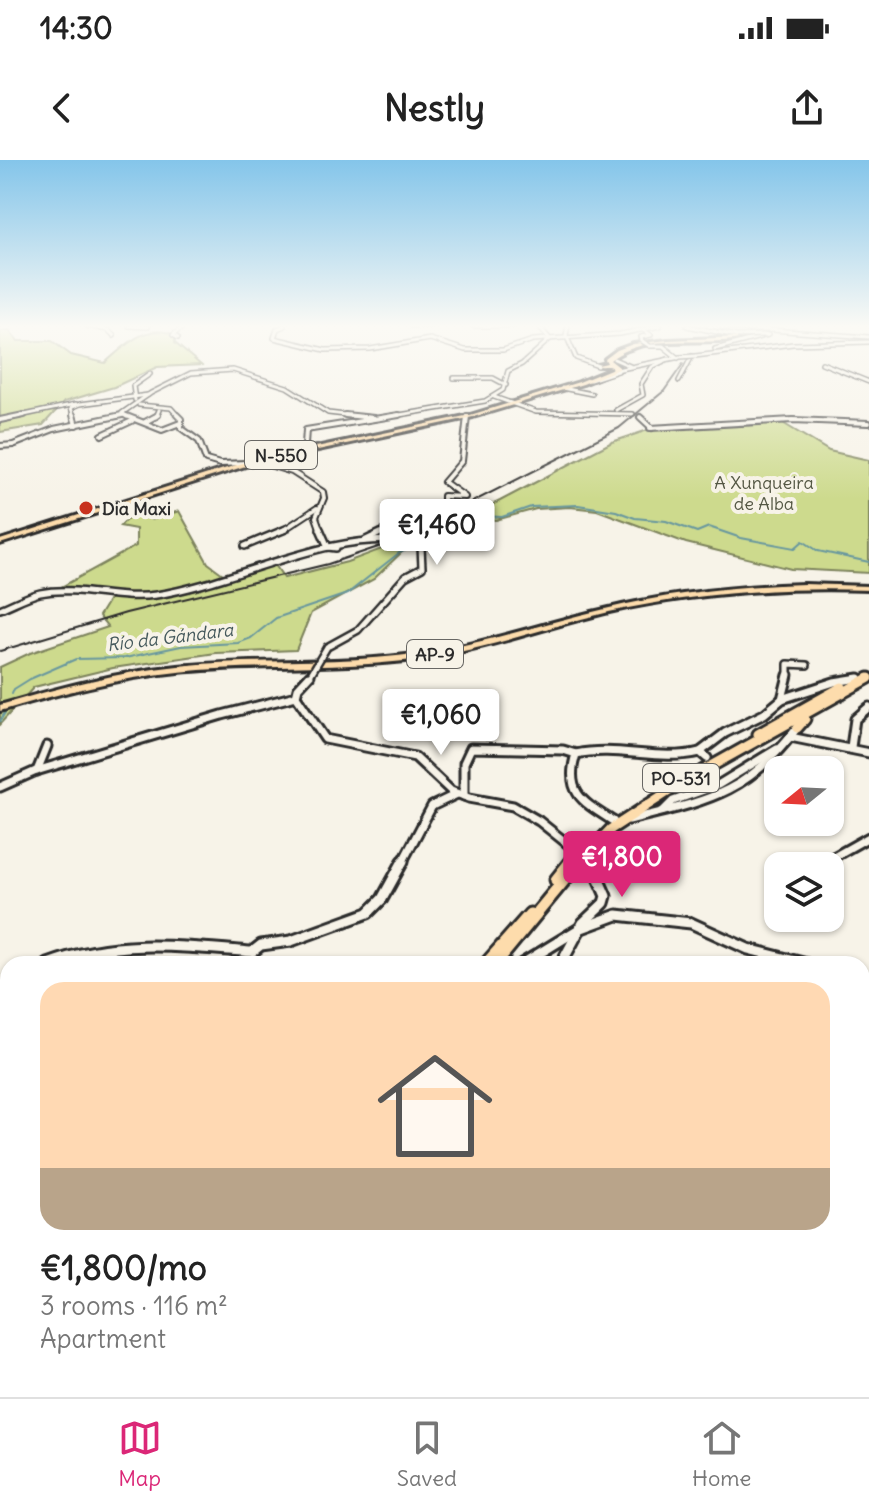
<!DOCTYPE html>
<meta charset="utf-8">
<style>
body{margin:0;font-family:Delius,sans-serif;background:#f2f2f2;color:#222;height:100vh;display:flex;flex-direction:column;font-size:30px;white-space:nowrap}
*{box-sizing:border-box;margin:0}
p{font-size:26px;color:#767676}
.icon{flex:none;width:44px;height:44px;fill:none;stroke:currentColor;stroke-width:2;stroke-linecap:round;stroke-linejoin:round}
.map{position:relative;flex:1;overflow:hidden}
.sheet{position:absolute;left:0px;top:796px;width:870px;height:442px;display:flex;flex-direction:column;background:#fff;border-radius:24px 24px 0 0;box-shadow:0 2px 6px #0004}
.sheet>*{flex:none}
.needle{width:52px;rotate:252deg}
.fabs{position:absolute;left:764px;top:596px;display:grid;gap:16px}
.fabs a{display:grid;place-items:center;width:80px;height:80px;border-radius:16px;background:#fff;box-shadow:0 2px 6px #0004;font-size:40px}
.price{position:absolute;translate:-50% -68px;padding:0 18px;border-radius:8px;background:#fff;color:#222;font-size:26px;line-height:52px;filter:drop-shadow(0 2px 4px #0008)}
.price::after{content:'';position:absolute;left:50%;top:48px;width:24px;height:18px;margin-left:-12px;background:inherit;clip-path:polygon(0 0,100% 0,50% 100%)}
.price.active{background:#db2777;color:#fff}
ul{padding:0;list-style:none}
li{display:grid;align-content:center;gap:16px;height:424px;padding:0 40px}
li+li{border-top:2px solid #e0e0e0}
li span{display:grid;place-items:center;height:248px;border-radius:24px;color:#555}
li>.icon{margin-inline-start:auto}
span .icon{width:144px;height:144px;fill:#fffc;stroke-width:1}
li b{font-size:34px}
.status{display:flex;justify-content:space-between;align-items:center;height:56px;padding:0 40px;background:#fff;direction:ltr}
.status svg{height:22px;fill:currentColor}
header{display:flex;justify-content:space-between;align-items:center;height:104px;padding:0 40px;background:#fff;font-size:36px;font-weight:800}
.tab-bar{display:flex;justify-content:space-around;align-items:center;height:112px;border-top:2px solid #e0e0e0;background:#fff;font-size:22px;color:#767676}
.tab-bar a{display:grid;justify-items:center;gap:4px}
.tab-bar .active{color:#db2777}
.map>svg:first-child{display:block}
.green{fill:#cdda8d;stroke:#7c825c;stroke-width:2}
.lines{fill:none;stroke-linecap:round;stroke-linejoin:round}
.stream{stroke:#67979f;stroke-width:2}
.minor-far5-casing{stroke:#2b2b2b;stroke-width:6}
.minor-far4-casing{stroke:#2b2b2b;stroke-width:8}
.minor-far3-casing{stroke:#2b2b2b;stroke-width:10}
.minor-far2-casing{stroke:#2b2b2b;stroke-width:13}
.minor-far1-casing{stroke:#2b2b2b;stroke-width:15}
.minor-casing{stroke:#2b2b2b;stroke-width:17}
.major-far2-casing{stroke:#2b2b2b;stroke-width:15}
.major-far1-casing{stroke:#2b2b2b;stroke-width:17}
.major-casing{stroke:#2b2b2b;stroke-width:20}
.highway-casing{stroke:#2b2b2b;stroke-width:6}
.minor-far5{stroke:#f7f3e8;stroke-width:3}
.minor-far4{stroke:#f7f3e8;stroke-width:4}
.minor-far3{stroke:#f7f3e8;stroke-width:5}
.minor-far2{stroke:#f7f3e8;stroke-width:7}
.minor-far1{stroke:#f7f3e8;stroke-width:9}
.minor{stroke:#f7f3e8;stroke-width:11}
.major-far2{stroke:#fddcac;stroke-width:9}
.major-far1{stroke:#fddcac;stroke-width:11}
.major{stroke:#fddcac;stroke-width:14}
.highway{fill:#fddcac;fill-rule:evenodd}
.rail{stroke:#2b2b2b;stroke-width:2}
.minor-bridge-far2-casing{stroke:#2b2b2b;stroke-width:6;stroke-linecap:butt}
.minor-bridge-far1-casing{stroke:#2b2b2b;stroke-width:10;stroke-linecap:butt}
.minor-bridge-casing{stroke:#2b2b2b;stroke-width:13;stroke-linecap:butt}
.minor-bridge-far2{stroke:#f7f3e8;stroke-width:3}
.minor-bridge-far1{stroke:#f7f3e8;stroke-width:5}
.minor-bridge{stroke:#f7f3e8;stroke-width:7}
.poi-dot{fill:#c8321e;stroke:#f7f3e8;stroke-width:3}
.labels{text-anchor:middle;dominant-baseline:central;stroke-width:8;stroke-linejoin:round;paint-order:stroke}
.shield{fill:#f7f3e8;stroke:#686764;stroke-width:2}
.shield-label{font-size:18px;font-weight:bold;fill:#2b2b2b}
.far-park-label{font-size:18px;fill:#545744;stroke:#f7f3e8}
.far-poi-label{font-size:18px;font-weight:bold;fill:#2b2b2b;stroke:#f7f3e8;text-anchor:start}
.far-water-label{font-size:18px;font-style:italic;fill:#44585b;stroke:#f7f3e8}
</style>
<div class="status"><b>14:30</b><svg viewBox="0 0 49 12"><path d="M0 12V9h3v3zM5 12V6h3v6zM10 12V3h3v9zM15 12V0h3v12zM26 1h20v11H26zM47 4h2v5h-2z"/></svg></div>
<header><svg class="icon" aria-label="back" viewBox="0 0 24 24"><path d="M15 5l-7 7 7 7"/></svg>Nestly<svg class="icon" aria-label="share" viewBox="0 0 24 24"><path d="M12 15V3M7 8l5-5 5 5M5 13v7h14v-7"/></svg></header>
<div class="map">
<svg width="869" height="1237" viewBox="0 0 869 1237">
<rect width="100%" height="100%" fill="#f7f3e8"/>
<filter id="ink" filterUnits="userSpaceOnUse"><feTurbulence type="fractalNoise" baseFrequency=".0125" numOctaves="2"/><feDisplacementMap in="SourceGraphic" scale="16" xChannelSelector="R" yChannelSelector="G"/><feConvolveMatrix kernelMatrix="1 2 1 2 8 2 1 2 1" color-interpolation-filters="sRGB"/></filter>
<g filter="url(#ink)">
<g class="green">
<path d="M9 170 18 181H52L71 195 105 203C125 185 147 162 175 175V183L201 205 157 207 114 227 64 242 43 265 0 272V171Z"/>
<path d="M781 262 829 291 869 300V413L791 409 686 383 597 350 570 347 536 349 496 360 474 358 441 380 421 386 412 382 500 341 612 282 654 268Z"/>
<path d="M179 351 208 403 227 417 275 405 284 418 347 402 403 381 418 386 404 390 374 419 311 453 296 490 216 493 113 508 34 527 0 564V507L30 493 108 467 99 456 110 438 61 427 136 386V369L120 366 134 352 152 360Z"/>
<path d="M862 839H869V1237H782L779 1230H862Z"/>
</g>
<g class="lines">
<g class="stream">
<path d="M12 534 14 529 30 519 76 499 125 498 181 486 238 483 251 478 276 458 347 434 399 393 439 377 461 361 480 356 502 357 531 347 578 345 616 351 635 358 666 361 697 372 709 367 741 378 795 388 803 381 818 391 869 402"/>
<path d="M0 561 6 551"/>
</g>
<g class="minor-far5-casing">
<g id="minor-far5">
<path d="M87 166 108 170 114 176"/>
<path d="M129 166 148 167"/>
<path d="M284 166 277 169 274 178 325 190 370 189 430 179 465 190H503L533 180 620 174 660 166"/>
<path d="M411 166H432"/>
<path d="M474 166H513"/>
<path d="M539 166 549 178"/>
<path d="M568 166 566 175 576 198 598 206"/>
<path d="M687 166 737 176"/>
<path d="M709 166 754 170"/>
<path d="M772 170 869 177"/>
<path d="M178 178 173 175 184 166"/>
<path d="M642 181 641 177 651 175 643 170"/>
<path d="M650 186H663L678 198"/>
<path d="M715 189 768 175"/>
<path d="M695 196 793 184 869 182"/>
<path d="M614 199 630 206"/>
<path d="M822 203 869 222"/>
<path d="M616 210 680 197"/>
<path d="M454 218H493L506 225"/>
<path d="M590 220 618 211"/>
<path d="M679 221 692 196"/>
<path d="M562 228 592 234"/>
<path d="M494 237 536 252 633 254"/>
<path d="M135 240 133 226 150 214"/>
<path d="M139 245 171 248 179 257"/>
<path d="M616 250 643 235 641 224 652 207 668 199"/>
<path d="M15 257 76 244"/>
<path d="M74 257 71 248 80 244 148 235"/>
<path d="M113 257 122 255"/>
<path d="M127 257 122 253 151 233 191 213 233 210 287 227 328 253 363 257"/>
<path d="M156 257 159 250"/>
<path d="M387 257 485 241 503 230 508 211 522 204 550 179"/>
</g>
</g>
<g class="minor-far4-casing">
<g id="minor-far4">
<path d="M73 255 76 265"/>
<path d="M124 255 162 270 180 263"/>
<path d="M177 255 181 259V268L199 281 206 300 220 304 246 303"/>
<path d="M345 255 374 258"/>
<path d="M640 257 652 268"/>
<path d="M0 260 24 255"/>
<path d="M145 262 158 255"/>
<path d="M650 268 793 260 869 263"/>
<path d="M102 275 132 261"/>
<path d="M0 286 13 285 54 269 122 255"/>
<path d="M309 290 305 284 306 270 399 255"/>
<path d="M256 301 292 312 323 332 324 338 316 357 321 371"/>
<path d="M282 371 317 348"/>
<path d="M385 371 437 348 443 344V336L465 337 444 322 462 301 467 256"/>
</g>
</g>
<g class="minor-far3-casing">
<g id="minor-far3">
<path d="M320 369 328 387 336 388"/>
<path d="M366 380 389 369"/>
<path d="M245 386 286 369"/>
<path d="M0 449C13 444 27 436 40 433 78 425 118 441 156 435 239 422 327 370 412 382"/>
<path d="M327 487 358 470 405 417 422 408 421 386"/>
<path d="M308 517 311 514"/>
<path d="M788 517V504L807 505"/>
</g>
</g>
<g class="minor-far2-casing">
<g id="minor-far2">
<path d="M310 515 298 528 296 536 325 579 415 597 451 631 469 638 513 646 539 661 569 685"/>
<path d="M782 539 788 515"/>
<path d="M790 577 869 593"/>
<path d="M851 587 855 559 869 547"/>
<path d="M700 592 725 573 764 554 782 539 834 522 859 518"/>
<path d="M576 594C618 585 658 602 700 592L707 598"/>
<path d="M37 611 47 586"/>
<path d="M0 627 36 611 222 555 296 536"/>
<path d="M464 636V603L471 588 563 590 576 594C564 633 583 642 613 661"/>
<path d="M663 651 673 641 718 625 777 589"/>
<path d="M629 660C705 641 747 635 797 568"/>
<path d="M402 703 432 646 457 634"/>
<path d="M823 703 869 677"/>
</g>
</g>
<g class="minor-far1-casing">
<g id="minor-far1">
<path d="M822 706 825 701"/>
<path d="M48 804C115 778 182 786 252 792L261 785 291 781 368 753 382 739 403 701"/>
<path d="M522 804 579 769 617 755 691 763 748 789 807 804"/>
<path d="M561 804 583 763 604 743 606 736 591 702"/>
<path d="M862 828H869"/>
<path d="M862 851 869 856"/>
<path d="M0 869 8 858"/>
</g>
</g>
<g class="minor-casing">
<g id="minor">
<path d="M0 1057 8 1054"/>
<path d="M248 1230 249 1237"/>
<path d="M708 1230 713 1237"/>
<path d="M811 1230 812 1237"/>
<path d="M50 1237 55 1230"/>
<path d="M327 1237 334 1230"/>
<path d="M375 1237 379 1230"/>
<path d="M745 1237 753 1230"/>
</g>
</g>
<g class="major-far2-casing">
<g id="major-far2">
<path d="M797 568 805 559 798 556"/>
<path d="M758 574 842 527"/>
<path d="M570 703 579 691"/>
<path d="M578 703 611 669 683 622 869 518"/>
</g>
</g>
<g class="major-far1-casing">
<g id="major-far1">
<path d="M556 720 571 701"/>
<path d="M486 804 530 754"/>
<path d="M495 804 580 701"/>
</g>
</g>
<g class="major-casing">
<g id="major">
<path d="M0 1114 8 1110"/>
<path d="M0 1125 8 1120"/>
</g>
</g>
<g class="highway-casing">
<g id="highway">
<path d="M769 166H774C724 198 658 164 610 200L619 207V209L583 224 473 257 252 304 0 384V380L249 301 470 255 579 222 613 208C608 204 602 208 598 205L607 203 605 199 617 190 633 184 668 180 742 177Z"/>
<path d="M804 424 869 426V430C781 427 695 433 609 452 546 467 485 490 421 499 340 510 258 504 178 512 117 518 58 534 0 551V545C58 528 117 512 178 506 259 498 341 505 421 493 484 484 543 463 605 449 670 433 736 426 804 424Z"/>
</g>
</g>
<use href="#minor-far5" class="minor-far5"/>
<use href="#minor-far4" class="minor-far4"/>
<use href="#minor-far3" class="minor-far3"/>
<use href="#minor-far2" class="minor-far2"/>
<use href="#minor-far1" class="minor-far1"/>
<use href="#minor" class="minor"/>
<use href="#major-far2" class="major-far2"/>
<use href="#major-far1" class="major-far1"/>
<use href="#major" class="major"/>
<use href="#highway" class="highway"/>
<path class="rail" d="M0 491 126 453 328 404 393 382 619 268 664 231 683 204"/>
<g class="minor-bridge-far2-casing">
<g id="minor-bridge-far2">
<path d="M754 170H772"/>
<path d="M737 176 764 175"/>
<path d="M642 181 650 186"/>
<path d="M680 197 695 196"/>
</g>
</g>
<g class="minor-bridge-far1-casing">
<path id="minor-bridge-far1" d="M311 514 327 487"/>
</g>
<g class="minor-bridge-casing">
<path id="minor-bridge" d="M569 685 591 702"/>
</g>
<use href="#minor-bridge-far2" class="minor-bridge-far2"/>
<use href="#minor-bridge-far1" class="minor-bridge-far1"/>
<use href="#minor-bridge" class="minor-bridge"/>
</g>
</g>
<linearGradient id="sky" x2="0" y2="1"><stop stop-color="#84c5ea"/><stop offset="0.49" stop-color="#fbfaf5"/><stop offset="1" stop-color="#fbfaf5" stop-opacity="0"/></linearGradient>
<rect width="869" height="339" fill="url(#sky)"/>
<circle class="poi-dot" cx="86" cy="348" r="8"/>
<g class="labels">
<g class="shield">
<rect x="245" y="281" width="72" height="28" rx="6"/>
<rect x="407" y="480" width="56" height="28" rx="6"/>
<rect x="643" y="604" width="76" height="28" rx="6"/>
</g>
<g class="shield-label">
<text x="281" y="295">N-550</text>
<text x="435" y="494">AP-9</text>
<text x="681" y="618">PO-531</text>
</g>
<g class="far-park-label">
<text x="764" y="322">A Xunqueira<tspan x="764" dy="21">de Alba</tspan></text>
</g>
<g class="far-poi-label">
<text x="102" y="348">Dia Maxi</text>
</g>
<g class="far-water-label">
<text transform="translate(170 477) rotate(-7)">Río da Gándara</text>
</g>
</g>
</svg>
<div class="fabs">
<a><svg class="needle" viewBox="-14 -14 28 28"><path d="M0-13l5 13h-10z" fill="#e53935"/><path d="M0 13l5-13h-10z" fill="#767676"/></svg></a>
<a><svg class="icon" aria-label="layers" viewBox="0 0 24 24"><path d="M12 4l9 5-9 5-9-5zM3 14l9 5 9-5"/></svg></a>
</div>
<b class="price" style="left:437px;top:407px">€1,460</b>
<b class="price" style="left:441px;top:597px">€1,060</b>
<b class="price active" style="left:622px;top:739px">€1,800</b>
<section class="sheet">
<ul>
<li><span style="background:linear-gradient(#ffd9b3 75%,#b9a48a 0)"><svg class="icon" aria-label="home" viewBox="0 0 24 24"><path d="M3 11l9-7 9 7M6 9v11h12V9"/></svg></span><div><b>€1,800/mo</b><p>3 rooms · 116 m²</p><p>Apartment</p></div></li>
</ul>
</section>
</div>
<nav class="tab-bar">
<a class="active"><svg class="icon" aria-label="map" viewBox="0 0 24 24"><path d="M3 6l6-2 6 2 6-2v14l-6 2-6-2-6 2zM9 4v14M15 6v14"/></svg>Map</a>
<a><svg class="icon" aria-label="saved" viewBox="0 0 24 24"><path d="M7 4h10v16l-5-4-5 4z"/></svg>Saved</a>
<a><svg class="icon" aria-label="home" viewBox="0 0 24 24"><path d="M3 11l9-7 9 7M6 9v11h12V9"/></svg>Home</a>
</nav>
